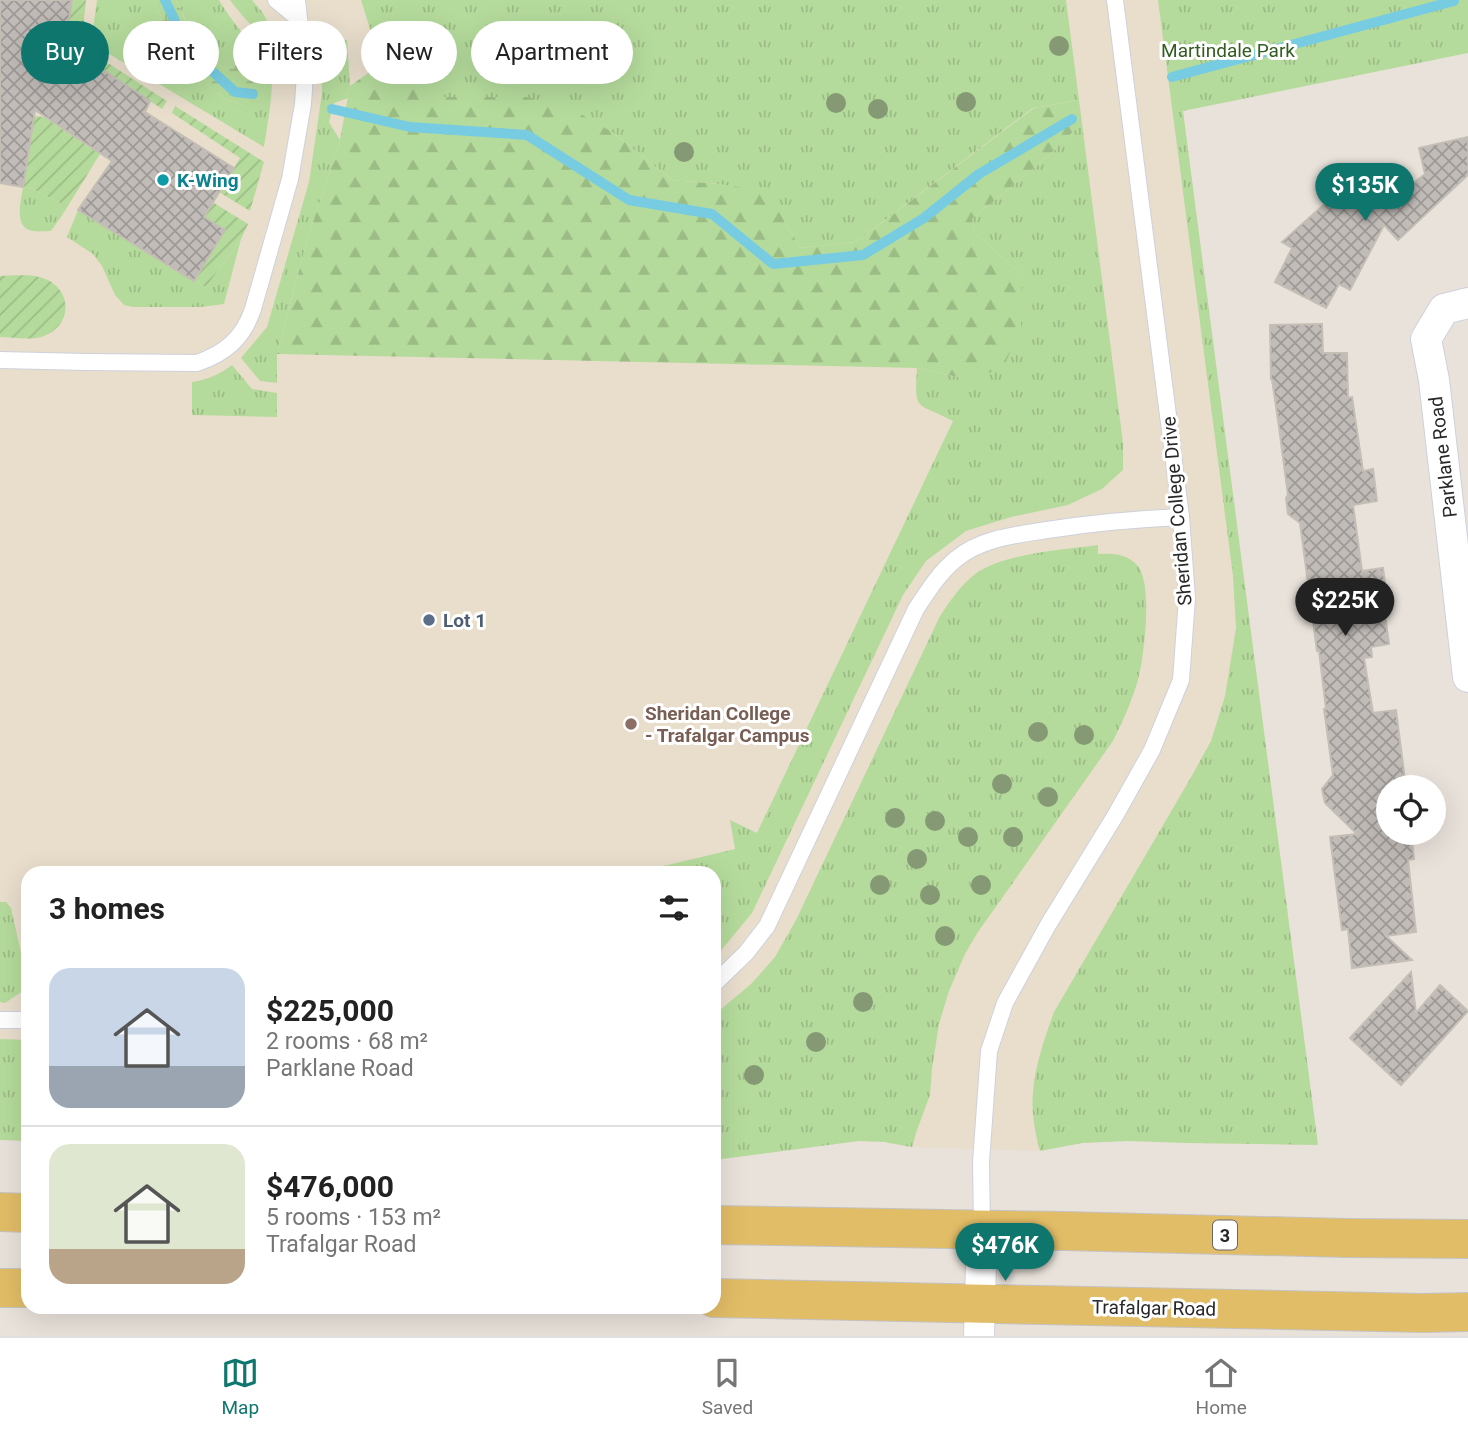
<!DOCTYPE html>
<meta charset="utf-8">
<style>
body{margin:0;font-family:Roboto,sans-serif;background:#f6f6f6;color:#222;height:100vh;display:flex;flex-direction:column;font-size:26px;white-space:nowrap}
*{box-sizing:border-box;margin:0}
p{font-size:23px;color:#767676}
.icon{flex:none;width:38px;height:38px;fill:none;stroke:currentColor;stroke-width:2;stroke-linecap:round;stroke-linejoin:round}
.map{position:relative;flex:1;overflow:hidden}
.panel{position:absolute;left:21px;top:866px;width:700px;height:448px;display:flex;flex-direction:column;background:#fff;border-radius:21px;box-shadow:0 7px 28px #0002}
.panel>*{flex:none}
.top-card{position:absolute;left:21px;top:21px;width:700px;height:63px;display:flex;gap:14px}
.buttons{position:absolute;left:1376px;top:775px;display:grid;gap:14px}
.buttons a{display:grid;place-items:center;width:70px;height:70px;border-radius:50%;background:#fff;box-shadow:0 7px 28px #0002;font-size:35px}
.price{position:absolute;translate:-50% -60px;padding:0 16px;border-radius:24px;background:#0f766e;color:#fff;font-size:23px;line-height:46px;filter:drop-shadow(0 2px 4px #0008)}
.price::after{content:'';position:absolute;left:50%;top:42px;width:21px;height:16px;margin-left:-10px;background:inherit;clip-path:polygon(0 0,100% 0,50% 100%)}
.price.on{background:#222;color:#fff}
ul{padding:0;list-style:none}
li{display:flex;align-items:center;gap:21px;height:175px;padding:0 28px}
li+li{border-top:2px solid #e0e0e0}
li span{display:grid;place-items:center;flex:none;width:196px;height:140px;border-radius:21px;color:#555}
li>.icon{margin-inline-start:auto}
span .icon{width:84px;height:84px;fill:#fffc;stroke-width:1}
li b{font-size:30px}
h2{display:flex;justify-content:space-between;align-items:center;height:84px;padding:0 28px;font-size:30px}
.pill{padding:0 24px;border-radius:32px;background:#fff;box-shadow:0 7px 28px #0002;font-size:24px;line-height:63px}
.pill.on{background:#0f766e;color:#fff}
.menu{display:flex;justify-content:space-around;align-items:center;height:98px;border-top:2px solid #e0e0e0;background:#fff;font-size:19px;color:#767676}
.menu a{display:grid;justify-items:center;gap:4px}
.menu .on{color:#0f766e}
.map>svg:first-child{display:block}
.education{fill:#e9decc}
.grass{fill:url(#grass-tufts)}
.forest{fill:url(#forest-firs)}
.wetland{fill:url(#wetland-marsh)}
.garden{fill:url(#garden-furrows)}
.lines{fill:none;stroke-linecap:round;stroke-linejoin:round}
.stream{stroke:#77cce2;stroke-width:10}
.building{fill:url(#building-cross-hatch);stroke:#c4beb5;stroke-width:2}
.service-casing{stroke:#cdd1dc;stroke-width:18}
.minor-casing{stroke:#cdd1dc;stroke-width:32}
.primary-casing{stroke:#c3c3c3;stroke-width:40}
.service{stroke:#fff;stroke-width:16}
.minor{stroke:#fff;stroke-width:30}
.primary{stroke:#e2bd67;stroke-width:38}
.tree{fill:#849974}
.culture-dot{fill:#0f9aa8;stroke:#fff;stroke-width:2.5}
.service-dot{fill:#5c6f8a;stroke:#fff;stroke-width:2.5}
.education-dot{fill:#8d6e63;stroke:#fff;stroke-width:2.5}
.labels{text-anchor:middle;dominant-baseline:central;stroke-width:6;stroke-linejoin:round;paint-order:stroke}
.shield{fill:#fff;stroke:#686868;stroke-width:2}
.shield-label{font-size:18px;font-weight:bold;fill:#282828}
.park-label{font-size:19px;fill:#315d20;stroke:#fff}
.culture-label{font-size:19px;font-weight:bold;fill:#0d838f;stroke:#fff;text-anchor:start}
.street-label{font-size:19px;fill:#282828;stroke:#fff}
.service-label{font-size:19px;font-weight:bold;fill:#4e5e75;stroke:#fff;text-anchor:start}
.education-label{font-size:19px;font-weight:bold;fill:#785e54;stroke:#fff;text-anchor:start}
</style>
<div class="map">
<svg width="1468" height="1336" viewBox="0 0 1468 1336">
<defs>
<pattern id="grass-tufts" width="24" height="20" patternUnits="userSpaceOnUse" patternTransform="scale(1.75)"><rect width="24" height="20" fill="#b5db9c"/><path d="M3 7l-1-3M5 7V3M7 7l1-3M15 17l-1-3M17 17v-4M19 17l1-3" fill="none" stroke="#9cbc86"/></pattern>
<pattern id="forest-firs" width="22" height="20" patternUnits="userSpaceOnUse" patternTransform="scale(1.75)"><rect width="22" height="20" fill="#b5db9c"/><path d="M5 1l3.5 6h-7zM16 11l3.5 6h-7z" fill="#9cbc86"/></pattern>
<pattern id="wetland-marsh" width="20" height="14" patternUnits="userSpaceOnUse" patternTransform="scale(1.75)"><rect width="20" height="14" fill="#b5db9c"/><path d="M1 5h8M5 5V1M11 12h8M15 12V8" fill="none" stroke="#9cbc86"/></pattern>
<pattern id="garden-furrows" width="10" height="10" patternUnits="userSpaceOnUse" patternTransform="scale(1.75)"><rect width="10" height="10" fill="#b5db9c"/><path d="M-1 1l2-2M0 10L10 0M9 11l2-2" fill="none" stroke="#9cbc86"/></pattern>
<pattern id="building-cross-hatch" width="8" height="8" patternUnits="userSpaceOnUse" patternTransform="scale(1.75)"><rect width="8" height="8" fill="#c1bcb8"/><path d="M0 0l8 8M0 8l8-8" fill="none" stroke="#9d9996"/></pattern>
</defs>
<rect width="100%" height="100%" fill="#e9e2db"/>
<path class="education" d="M0 0H1171L1183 111 1318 1145 1186 1143 1128 1141 1082 1143 1040 1151 907 1147 884 1142 859 1141 714 1160V873H28V1141L0 1140Z"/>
<g class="grass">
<path d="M97 0H153L182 63 207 85 229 101 244 105 254 84 243 61 240 60 228 70C197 51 191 31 176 0H219C228 15 237 27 249 40 256 46 265 51 269 59 277 75 267 128 264 147L91 43Z"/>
<path d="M230 0H252L263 13 277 40 273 41C255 32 242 16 230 0Z"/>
<path d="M361 0H1066L1079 100 1033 108 856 242 800 248 781 214 720 184 672 180 612 132 527 97H431L407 77 381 64Z"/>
<path d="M1158 0H1468V53L1183 111 1318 1145 1186 1143 1128 1141 1082 1143 1040 1151C1035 1133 1031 1111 1033 1092 1035 1065 1045 1037 1054 1012L1190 779 1211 741 1225 696 1236 628 1233 576Z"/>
<path d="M347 40 350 86 348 98 334 103 329 122 340 140 339 144 308 237 277 354V383L260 381 241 358 267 327 309 182 322 93 321 44Z"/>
<path d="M1082 123 1123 443V470L1102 489 1068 505 1011 517 966 531 926 561 903 595 752 913 714 959V873H634L735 849 730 820 757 833 953 421C917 402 914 414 917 368L962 378 1022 275 975 233 972 219 1045 159Z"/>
<path d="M23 187 33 189 60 203 63 214 51 231C45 231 39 232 33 231 13 228 21 201 23 187Z"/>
<path d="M78 210 111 230 123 213V238L153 256 164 239V262L194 281 206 287 241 239 224 304 201 307H133L124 305 115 295 102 266 93 254 67 237Z"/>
<path d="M232 365 252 389 277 393V417L192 415V382C207 380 220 374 232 365Z"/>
<path d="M1098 545V554C1113 553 1128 554 1138 566 1153 585 1144 657 1138 680 1132 701 1123 721 1113 741L978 932 965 954 949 991 939 1024 932 1069 930 1095 917 1130 912 1147 884 1142 859 1141 714 1160V1015L751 984 775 957 796 920 940 616C950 601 960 586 975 574 1004 553 1062 550 1098 545Z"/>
<path d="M0 902H6L11 908 26 975 23 991 5 1003 0 1002Z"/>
<path d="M0 1039 28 1040V1141L0 1140Z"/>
</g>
<path class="forest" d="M381 64 407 77 432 97H527L572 109 612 132 672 180 720 184 764 191 781 214 800 248 856 242 1034 108 1079 100 1082 123 1045 159 972 219 975 233 1022 275 1021 328 1002 370 962 378 917 368 277 354 308 237 339 144 350 86Z"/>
<path class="wetland" d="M153 0H176C190 31 197 52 228 70L240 60 243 61 254 84 251 101 244 105 229 101 207 85 182 63Z"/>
<g class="garden">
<path d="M72 0H86L83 28 72 43 52 39 70 13Z"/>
<path d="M86 49 167 101 162 109 82 56Z"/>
<path d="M175 106 264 162 250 211 219 192 240 158 172 113Z"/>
<path d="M34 116 44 117 100 154 63 214 60 203 33 189 23 187Z"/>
<path d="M206 198 248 224 241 239 206 287 194 281 225 230 197 213Z"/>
<path d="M0 276C12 276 27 274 39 277 71 284 76 324 44 336 31 341 13 337 0 337Z"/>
</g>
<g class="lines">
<g class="stream">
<path d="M165 0 188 49 235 92 253 94"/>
<path d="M1172 77 1454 1"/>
<path d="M332 109 410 127 527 135 629 200 712 214 773 264 863 255 924 218 979 174 1072 119"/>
</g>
</g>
<g class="building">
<path d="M0 0H72L65 45 150 101 145 112 234 168 204 217 225 230 194 281 78 210 112 161 35 110 23 187 0 183Z"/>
<path d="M1468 137V175L1398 240 1384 225 1350 290 1339 284 1326 308 1275 282 1292 248 1282 242 1367 166 1395 198 1425 174 1419 148Z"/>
<path d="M1322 324 1323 353H1347L1348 398 1352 397 1363 471 1373 469 1377 501 1353 505 1362 571 1383 568 1387 599 1383 600 1389 644 1371 647 1372 657 1364 658 1373 713 1396 710 1406 788H1388V833H1411L1414 859 1408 860 1416 932 1386 936 1412 960 1352 968 1348 929 1342 930 1330 837 1357 834 1325 803 1322 789 1333 775 1324 709H1326L1319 651H1317L1300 523 1288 514 1286 498 1288 495 1279 427 1272 379H1271L1270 325Z"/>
<path d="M1411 972 1416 1013 1440 985 1468 1011 1401 1085 1350 1038Z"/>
</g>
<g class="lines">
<g class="service-casing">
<g id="service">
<path d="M276 0 298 18"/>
<path d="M0 360 87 362 197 363C226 353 243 338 253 309L290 179 303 104 305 73 297 0"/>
<path d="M714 984 746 953 767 926 916 609C928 591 939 573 956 559 981 538 1016 535 1047 530 1092 523 1136 519 1181 517"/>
<path d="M0 1020H28"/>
<path d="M982 1229 981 1162 989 1051 1005 1003 1048 925 1115 816 1152 750 1181 680 1187 598 1181 517 1115 0"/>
</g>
</g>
<g class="minor-casing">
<g id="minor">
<path d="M1468 303 1444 309 1426 339 1434 380 1468 677"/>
<path d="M979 1336 982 1229"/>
</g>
</g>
<g class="primary-casing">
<g id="primary">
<path d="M0 1212 28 1213"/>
<path d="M714 1225 1064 1231 1347 1238 1468 1239"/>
<path d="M0 1288H28"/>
<path d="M714 1298 1423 1313 1468 1312"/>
</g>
</g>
<use href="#service" class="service"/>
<use href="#minor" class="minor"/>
<use href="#primary" class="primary"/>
</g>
<g class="tree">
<circle cx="1059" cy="46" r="10"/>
<circle cx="966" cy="102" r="10"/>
<circle cx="836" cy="103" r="10"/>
<circle cx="878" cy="109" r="10"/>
<circle cx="684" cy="152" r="10"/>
<circle cx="1038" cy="732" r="10"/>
<circle cx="1084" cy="735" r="10"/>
<circle cx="1002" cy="784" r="10"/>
<circle cx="1048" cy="797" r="10"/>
<circle cx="895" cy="818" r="10"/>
<circle cx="935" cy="821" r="10"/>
<circle cx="968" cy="837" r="10"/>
<circle cx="1013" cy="837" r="10"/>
<circle cx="917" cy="859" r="10"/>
<circle cx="880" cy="885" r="10"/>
<circle cx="981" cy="885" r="10"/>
<circle cx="930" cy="895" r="10"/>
<circle cx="945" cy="936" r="10"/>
<circle cx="863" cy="1002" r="10"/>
<circle cx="816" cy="1042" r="10"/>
<circle cx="754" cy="1075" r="10"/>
</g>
<circle class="culture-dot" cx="163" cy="180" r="7"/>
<circle class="service-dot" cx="429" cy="620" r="7"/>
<circle class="education-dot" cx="631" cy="724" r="7"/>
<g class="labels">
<rect class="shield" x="1213" y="1220.5" width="24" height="29" rx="5"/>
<g class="shield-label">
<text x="1225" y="1235">3</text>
</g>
<g class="park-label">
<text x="1228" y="50">Martindale Park</text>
</g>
<g class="culture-label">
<text x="177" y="180">K-Wing</text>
</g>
<g class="street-label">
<text transform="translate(1443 457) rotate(-97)">Parklane Road</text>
<text transform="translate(1177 511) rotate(-95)">Sheridan College Drive</text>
<text transform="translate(1154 1308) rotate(1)">Trafalgar Road</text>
</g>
<g class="service-label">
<text x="443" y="620">Lot 1</text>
</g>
<g class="education-label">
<text x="645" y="713">Sheridan College<tspan x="645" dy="22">- Trafalgar Campus</tspan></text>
</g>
</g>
</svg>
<div class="buttons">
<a><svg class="icon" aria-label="locate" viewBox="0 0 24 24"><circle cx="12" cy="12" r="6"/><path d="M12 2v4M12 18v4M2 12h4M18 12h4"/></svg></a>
</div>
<b class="price" style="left:1365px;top:223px">$135K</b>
<b class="price on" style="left:1345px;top:638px">$225K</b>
<b class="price" style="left:1005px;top:1283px">$476K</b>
<div class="top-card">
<a class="pill on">Buy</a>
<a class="pill">Rent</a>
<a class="pill">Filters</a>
<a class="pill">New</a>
<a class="pill">Apartment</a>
</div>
<section class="panel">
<h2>3 homes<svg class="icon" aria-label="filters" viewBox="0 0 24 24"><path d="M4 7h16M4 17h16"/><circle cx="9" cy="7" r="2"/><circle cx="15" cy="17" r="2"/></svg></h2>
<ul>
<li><span style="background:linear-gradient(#c9d6e8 70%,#9aa5b1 0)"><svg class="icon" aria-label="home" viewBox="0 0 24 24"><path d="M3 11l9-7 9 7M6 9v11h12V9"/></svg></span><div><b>$225,000</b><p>2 rooms · 68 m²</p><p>Parklane Road</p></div></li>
<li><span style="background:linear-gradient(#dfe7d0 75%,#b9a48a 0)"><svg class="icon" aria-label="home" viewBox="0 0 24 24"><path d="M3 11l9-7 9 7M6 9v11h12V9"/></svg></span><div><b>$476,000</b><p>5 rooms · 153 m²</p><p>Trafalgar Road</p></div></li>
</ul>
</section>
</div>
<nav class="menu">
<a class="on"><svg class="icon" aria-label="map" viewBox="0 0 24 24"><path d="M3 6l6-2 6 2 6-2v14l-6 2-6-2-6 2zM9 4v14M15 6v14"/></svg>Map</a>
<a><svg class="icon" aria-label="saved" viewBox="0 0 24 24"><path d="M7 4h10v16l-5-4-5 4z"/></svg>Saved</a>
<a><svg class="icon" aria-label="home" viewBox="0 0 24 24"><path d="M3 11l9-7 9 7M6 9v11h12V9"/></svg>Home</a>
</nav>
